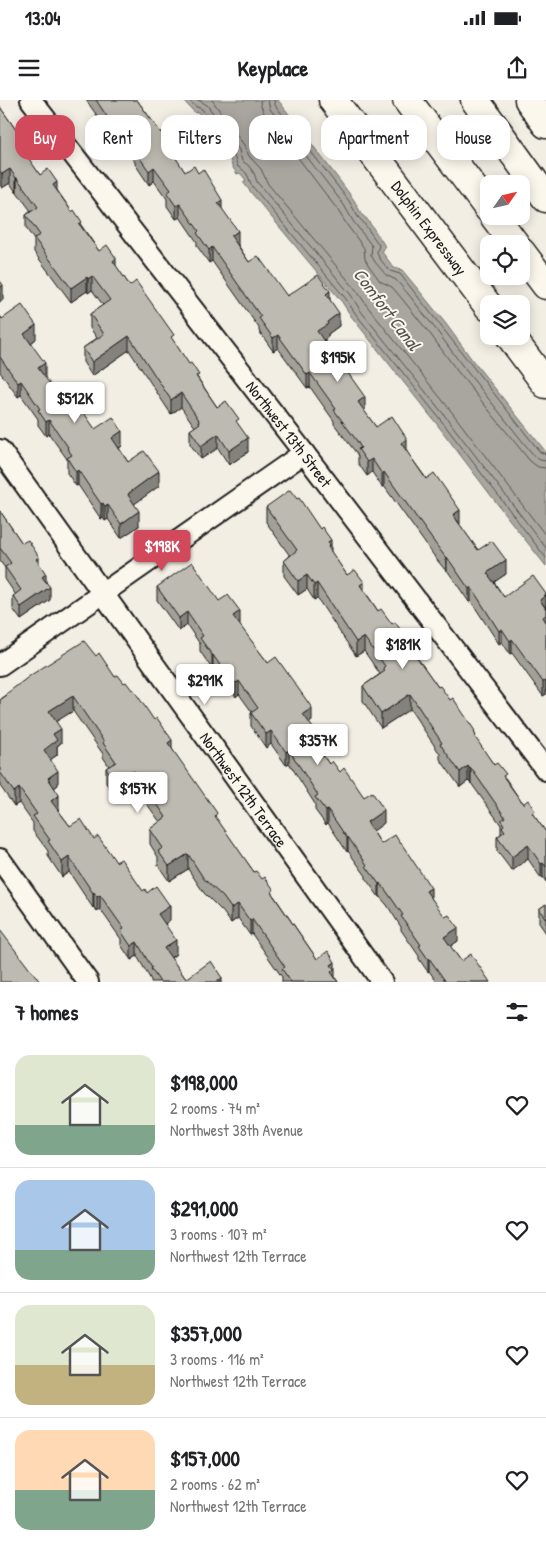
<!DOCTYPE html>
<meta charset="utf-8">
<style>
body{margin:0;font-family:"Patrick Hand",sans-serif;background:#f6f6f6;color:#202124;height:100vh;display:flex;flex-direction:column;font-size:19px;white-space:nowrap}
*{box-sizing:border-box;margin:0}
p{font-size:16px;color:#757577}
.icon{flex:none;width:28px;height:28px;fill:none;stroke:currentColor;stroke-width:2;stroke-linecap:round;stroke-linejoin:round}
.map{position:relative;height:882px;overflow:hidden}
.panel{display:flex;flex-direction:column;background:#fff;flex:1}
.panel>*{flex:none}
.hud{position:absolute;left:15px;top:15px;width:516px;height:45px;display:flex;gap:10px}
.needle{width:32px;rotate:56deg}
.controls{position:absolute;left:480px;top:75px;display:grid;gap:10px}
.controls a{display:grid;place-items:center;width:50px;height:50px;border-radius:10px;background:#fff;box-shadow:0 2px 12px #0003;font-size:25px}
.price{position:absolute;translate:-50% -42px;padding:0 11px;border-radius:5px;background:#fff;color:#222;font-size:16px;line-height:32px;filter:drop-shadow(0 1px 2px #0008)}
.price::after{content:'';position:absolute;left:50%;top:30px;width:15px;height:11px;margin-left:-8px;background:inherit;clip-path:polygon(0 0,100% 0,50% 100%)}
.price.current{background:#d1495b;color:#fff}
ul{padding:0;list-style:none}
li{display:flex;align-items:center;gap:15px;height:125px;padding:0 15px}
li+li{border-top:1px solid #e0e0e0}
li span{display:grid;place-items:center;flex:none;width:140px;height:100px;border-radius:15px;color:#555}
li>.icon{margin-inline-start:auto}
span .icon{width:60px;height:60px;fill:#fffc;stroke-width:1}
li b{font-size:21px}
h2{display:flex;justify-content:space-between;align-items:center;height:60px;padding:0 15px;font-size:21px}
.chip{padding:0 18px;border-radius:15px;background:#fff;box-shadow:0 2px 12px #0003;font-size:18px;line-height:45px}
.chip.current{background:#d1495b;color:#fff}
.status{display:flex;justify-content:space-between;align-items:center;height:35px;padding:0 25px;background:#fff;direction:ltr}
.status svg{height:14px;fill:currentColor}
header{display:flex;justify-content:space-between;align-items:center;height:65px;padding:0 15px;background:#fff;font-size:22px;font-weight:700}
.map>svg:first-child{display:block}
.water{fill:#a9a6a0;stroke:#716f6b}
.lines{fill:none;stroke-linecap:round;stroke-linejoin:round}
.shore{stroke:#545351;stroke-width:1}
.street-casing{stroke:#1c1c1c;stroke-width:24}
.secondary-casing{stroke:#1c1c1c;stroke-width:31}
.highway-casing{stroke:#1c1c1c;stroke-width:31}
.street{stroke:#fbf7ec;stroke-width:20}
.secondary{stroke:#fbf7ec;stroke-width:28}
.highway{stroke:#fbf7ec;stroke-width:28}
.wall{fill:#a3a098;stroke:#1c1c1c}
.shaded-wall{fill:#84827c;stroke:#1c1c1c}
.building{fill:#bdbab1;stroke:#1c1c1c}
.labels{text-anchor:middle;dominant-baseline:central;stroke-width:4;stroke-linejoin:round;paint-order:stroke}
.street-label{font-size:16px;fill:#1c1c1c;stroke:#fbf7ec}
.water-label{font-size:18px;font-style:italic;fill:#545351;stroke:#fbf7ec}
</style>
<div class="status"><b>13:04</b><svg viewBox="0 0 49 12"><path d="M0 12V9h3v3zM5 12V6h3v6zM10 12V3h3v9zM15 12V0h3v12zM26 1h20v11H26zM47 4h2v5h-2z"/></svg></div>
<header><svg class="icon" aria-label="menu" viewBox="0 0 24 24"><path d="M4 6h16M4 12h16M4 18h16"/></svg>Keyplace<svg class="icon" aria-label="share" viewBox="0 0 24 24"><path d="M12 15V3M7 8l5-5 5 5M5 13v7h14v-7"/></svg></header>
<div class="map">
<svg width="546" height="882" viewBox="0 0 546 882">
<rect width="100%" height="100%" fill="#f2eee4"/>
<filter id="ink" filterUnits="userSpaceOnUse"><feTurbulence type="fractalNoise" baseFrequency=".02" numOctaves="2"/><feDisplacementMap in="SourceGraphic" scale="10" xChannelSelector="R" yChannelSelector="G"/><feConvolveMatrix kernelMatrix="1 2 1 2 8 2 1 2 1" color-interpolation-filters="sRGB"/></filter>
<g filter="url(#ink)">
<path class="water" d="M183 0H278L337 77 354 100 362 115 367 119 383 143 385 147 382 152 394 168 402 170 417 188 446 224 473 261 546 352V466L508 418 436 323 351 216 342 202 253 95 243 82 246 80 240 73 237 74 232 66 229 56 198 12 195 13Z"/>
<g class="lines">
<g class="shore">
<path d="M189 0 195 6 202 9 233 53 238 67C247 71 248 76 251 84 252 87 255 89 257 92L346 199 355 213 440 319 546 458"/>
<path d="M198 0 207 5 228 34 239 50 242 61 248 65 254 73 257 82 262 88 351 195 360 210 445 316 546 448"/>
<path d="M212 0 244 45 249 56 261 69 268 84 357 191 367 206 451 311 546 436"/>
<path d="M260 0 261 6 264 13 337 109 347 125 364 148 365 159 369 166 380 181 392 187 403 200 431 235 458 272 530 361 538 367 546 368"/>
<path d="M268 0 270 9 344 105 353 121 372 146 371 155 375 162 386 175 396 180 409 195 437 231 464 268 535 357 540 360 546 361"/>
<path d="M274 0 275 5 349 101 358 117 363 122 379 145 377 152 379 158 390 171 400 174 540 352 546 354"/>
</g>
<g class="street-casing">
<g id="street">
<path id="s1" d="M31 0 304 353 546 670"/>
<path id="s2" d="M0 350 382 882"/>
<path d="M0 565 304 353"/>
<path d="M0 759 88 882"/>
</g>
</g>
<g class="secondary-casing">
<g id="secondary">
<path d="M475 0 546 98"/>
<path d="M529 0 546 24"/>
</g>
</g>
<g class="highway-casing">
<g id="highway">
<path id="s3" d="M333 0 489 207"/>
<path d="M407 0 489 109"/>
<path d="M494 116 515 144"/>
<path d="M521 152 546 185"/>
<path d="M510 236 546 284"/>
</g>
</g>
<use href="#street" class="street"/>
<use href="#secondary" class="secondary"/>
<use href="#highway" class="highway"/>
</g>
<g class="wall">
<path d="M86 0H137L161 33 181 55 176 59 185 72 222 109 238 145 249 162 287 196 330 200 339 226 328 234V237L324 240 337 260 350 276 365 310 364 311 376 327 407 352 478 450 506 474 494 482 504 497 546 494V595V594L543 596 512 553 510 554 502 542 499 544 471 501 469 502 447 470 446 471 437 460 384 386 382 387 372 372 367 376 358 363V357L357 354 334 324V321L310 287 307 288 278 248 273 251 259 231V228L212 161 209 163 197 146V142L180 117 176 119 167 106V99L154 81 149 85 135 64V62L116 35 112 37Z"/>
<path d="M0 7 23 40V51L40 75 57 90 99 151 116 166 130 186 174 242 217 307 239 326 248 352 229 365 218 348 201 359 190 344V330L195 327 181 307 171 314 129 250 92 276 83 262V248L97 238 90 228V214L103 205 92 190 88 193 87 191 71 202 34 152V140L26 128V115L31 111 17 92H16L10 83 2 88 0 85Z"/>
<path d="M0 216 2 219 36 239 31 243 45 278 59 296 73 302 95 329 122 346 119 348 128 362 159 386 134 404 139 426 121 438 108 419 105 421 103 418 101 419 78 385 76 386 67 373V359L49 334 46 336 38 325V319L21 295 18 297 0 272Z"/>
<path d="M266 407 331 452 347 475 364 490 378 511 418 559 438 587 450 600 475 634 476 640 494 665 506 679 523 704 535 717 546 732V782L543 777 541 778 528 759 512 771 497 751V737L501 734V725L471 683H470L468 681 460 687 440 659V654L410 609 381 628 363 601V586L380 574 364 551 356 556 317 498 314 500 307 489 298 495 284 476V461L290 456 266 422Z"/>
<path d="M0 411 22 443 39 464 46 482 50 500 21 520 13 509V496L16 495 5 479V468L0 461Z"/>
<path d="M157 487 219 501 240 525H239L268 563 312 621 309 623 318 648 329 664 340 672 364 697 384 723 373 731 381 744 431 798 458 841 450 846 461 861 490 882H437L429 871 428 872 419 859V856L401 830V827L387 805 380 797H379L366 779V776L348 751 347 752 328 723 326 725 315 710V704L289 663 286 665 271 644 266 648 251 626V613L252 612 239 594 236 597 233 593 231 594 213 568 212 569 200 551V544L187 525 179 531 157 500Z"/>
<path d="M96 556 115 577 172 649 217 720 254 772 274 796 317 859 335 876V877L338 882H282V877L252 834 250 835 238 818 231 823 223 812 204 793 188 769 169 781 158 765V757L150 744V729L160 722 134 686 116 697 106 683V668L109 666 103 657V654L73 611 56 621 61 643 57 646V655L50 660 58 685 54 688 59 710H58L70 726 94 739 170 820 165 824 176 854 171 858 186 879 222 882H151V880L137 856 131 860 121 845V839L100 809 97 811 94 807 93 808 69 772 62 777 48 756V751L33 731V723L19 703 14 706 0 686V600L6 595V594Z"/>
<path d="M546 804V833L539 823V809Z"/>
</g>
<g class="shaded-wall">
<path d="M116 22V35L112 37V24Z"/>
<path d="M23 40V60L21 61V42Z"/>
<path d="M181 42V55L170 63V49Z"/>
<path d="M154 67V81L149 85V71Z"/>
<path d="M10 69V83L2 88V74Z"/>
<rect x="16" y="78" width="1" height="14"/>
<path d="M57 82V96L53 85Z"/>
<path d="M222 100V113L218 103Z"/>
<path d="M180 104V117L176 119V106Z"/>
<path d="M238 131V145L231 150V136Z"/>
<path d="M212 147V161L209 163V150Z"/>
<path d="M116 158V172L113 161Z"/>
<path d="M92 176V190L88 193V179Z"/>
<path d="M87 177V191L71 202V188Z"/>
<path d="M3 185V200L0 202V188Z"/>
<path d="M330 191V205L326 194Z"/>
<path d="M339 213V226L328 234V237L317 245V231L327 222Z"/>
<path d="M36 225V239L24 248V234Z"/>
<path d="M278 235V248L273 251V238Z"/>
<path d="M129 236V250L92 276V262Z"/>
<path d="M45 263V278L38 268Z"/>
<path d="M310 273V287L307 288V275Z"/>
<path d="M21 281V295L18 297V283Z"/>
<path d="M181 293V307L171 314V300Z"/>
<path d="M365 297V310L358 316V302Z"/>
<path d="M49 320V334L46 336V322Z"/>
<path d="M122 331V346L112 352V338Z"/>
<path d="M218 334V348L201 359V346Z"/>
<path d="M248 338V352L229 365V351Z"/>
<path d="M407 339V353L401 343Z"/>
<path d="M372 359V372L367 376V362Z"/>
<path d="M78 370V385L76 386V372Z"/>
<path d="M159 371V386L129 408 128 395 129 393Z"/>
<path d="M384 372V386L382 387V374Z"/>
<path d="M103 403V418L101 419V404Z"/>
<path d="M108 405V419L105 421V407Z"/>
<path d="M460 410V424L453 415Z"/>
<path d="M139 411V426L121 438V424Z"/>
<path d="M331 440V454L328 461V442Z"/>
<path d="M39 457V469L36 459Z"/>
<path d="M447 457V470L446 471V458Z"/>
<path d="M506 460V474L487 487V473Z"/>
<path d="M46 474V486L42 477Z"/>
<path d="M307 475V489L298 495V481Z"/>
<path d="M364 482V497L360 485Z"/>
<path d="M317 483V498L314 500V485Z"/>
<path d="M50 487V500L21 520V507Z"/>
<path d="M471 487V501L469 502V489Z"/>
<path d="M546 495V508L540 500Z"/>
<path d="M240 511V525L233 530V516Z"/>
<path d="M187 512V525L179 531V518Z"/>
<path d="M502 529V542L499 544V531Z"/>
<path d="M364 537V551L356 556V542Z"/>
<path d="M512 539V553L510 554V541Z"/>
<path d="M212 555H213V568L212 569Z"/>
<path d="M233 580V593L231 594V581Z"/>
<path d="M239 581V594L236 597V583Z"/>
<path d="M546 581V594L543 596V582Z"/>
<path d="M410 594V609L381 628V614Z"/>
<path d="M73 596V611L49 626V611Z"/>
<path d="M312 608V621L303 627V614Z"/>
<path d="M61 629V643L57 646V655L44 664V650L53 634Z"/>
<path d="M271 631V644L266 648V634Z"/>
<path d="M318 635V649L312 640Z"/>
<path d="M172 640V655L168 643Z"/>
<path d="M289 650V663L286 665V652Z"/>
<path d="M468 666V681L460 687V672Z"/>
<path d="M471 668V683H470V669Z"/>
<path d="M58 671V685L48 693V678Z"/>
<path d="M134 671V686L116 697V683Z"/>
<path d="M19 688V703L14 706V692Z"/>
<path d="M59 695V710L51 715V701Z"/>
<path d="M328 710V723L326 725V711Z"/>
<path d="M384 710V723L367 736V722Z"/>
<path d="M348 737V751L347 752V738Z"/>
<path d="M528 745V759L512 771V757Z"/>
<path d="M188 754V769L169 781V766Z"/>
<path d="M69 757V772L62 777V762Z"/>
<path d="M543 763V777L541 778V764Z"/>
<path d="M380 783V797H379V784Z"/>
<path d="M431 788V801L426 791Z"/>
<path d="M94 792V807L93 808V793Z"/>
<path d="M100 795V809L97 811V797Z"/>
<path d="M238 804V818L231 823V808Z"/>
<path d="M170 806V820L158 829V814Z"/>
<path d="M252 819V834L250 835V821Z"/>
<path d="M458 828V841L444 851V837Z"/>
<path d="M176 840V854L164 862V848Z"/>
<path d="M137 842V856L131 860V846Z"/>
<path d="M429 858V871L428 872V859Z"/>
<path d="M335 862V876L331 882V865Z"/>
<path d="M222 878V882H216Z"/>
</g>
<g class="building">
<path d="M96 0H137L161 33 170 26 181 42 170 49 185 72 194 66 198 73 203 69 222 100 218 103 238 131 231 136 249 162 258 156 287 196 318 175 330 191 326 194 339 213 327 222 328 224 317 231 337 260 341 258 350 271 348 273 365 297 358 302 376 327 392 316 407 339 401 343 426 379 434 373 460 410 453 415 478 450 492 441 506 460 487 473 504 497 533 476 546 494 540 500 546 509V515L543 517 546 522V581L543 582 512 539 510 541 502 529 499 531 471 487 469 489 447 457 446 458 437 446 384 372 382 374 372 359 367 362 358 349 361 348 357 341 334 310 336 309 310 273 307 275 278 235 273 238 259 218 261 217 212 147 209 150 197 133 199 131 180 104 176 106 167 93 171 90 154 67 149 71 135 51 136 50 116 22 112 24Z"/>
<path d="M0 7 23 40 21 42 23 46 21 47 40 75 48 69 57 82 53 85 72 112 74 110 82 122 79 124 99 151 107 145 116 158 113 161 130 186 136 181 174 235 171 237 189 264 191 263 199 275 196 276 217 307 226 301 239 319 236 321 248 338 229 351 218 334 201 346 190 330 200 323 198 320H199L181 293 171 300 129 236 92 262 83 248 104 234 90 214 110 200 92 176 88 179 87 177 71 188 34 138 40 135 26 115 38 107 17 78H16L10 69 2 74 0 71Z"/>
<path d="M0 181 3 185 0 188Z"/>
<path d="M22 205 36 225 24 234 45 263 38 268 59 296 66 291 73 302 75 300 95 329 113 317 122 331 112 338 128 362 144 351 159 371 129 393 128 395 139 411 121 424 108 405 105 407 103 403 101 404 78 370 76 372 67 358 72 355 67 348 68 347 49 320 46 322 38 310 40 309 21 281 18 283 0 257V216L2 219Z"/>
<path d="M290 390 297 399 299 398 320 429 322 427 331 440 328 442 330 445 328 447 347 475 355 470 364 482 360 485 378 511 381 509 392 524 395 522 418 554 416 556 438 587 440 586 450 600 453 598 475 631 474 632 476 636 475 637 494 665 497 663 506 674 503 676 523 704 528 700 535 711 532 713 546 732V767L543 763 541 764 528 745 512 757 497 737 505 731 502 727 504 725 501 720 505 717 471 668 470 669 468 666 460 672 440 644 442 643 410 594 381 614 363 586 385 571 383 568 385 566 364 537 356 542 317 483 314 485 307 475 298 481 284 461 297 450 266 407Z"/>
<path d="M0 411 22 443 28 440 39 457 36 459 46 474 42 477 50 487 21 507 13 496 21 490 5 467 11 463 0 448Z"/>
<path d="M192 462 219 501 228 495 240 511 233 516 268 563 276 557 312 608 303 614 318 635 312 640 329 664 332 661 340 672 344 668 364 697 372 692 384 710 367 722 381 744 395 735 400 743H401L431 788 426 791 445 817 449 815 458 828 444 837 461 861 471 854 490 882H446L429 858 428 859 419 846 421 845 401 816 403 815 387 792 380 783 379 784 366 766 367 765 348 737 347 738 328 710 326 711 315 697 318 695 289 650 286 652 271 631 266 634 251 613 258 608 239 581 236 583 233 580 231 581 213 555H212L200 538 203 536 187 512 179 518 157 487Z"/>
<path d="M84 541 96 556 99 553 115 577 118 575 124 583 126 582 132 590 133 589 154 620 157 618 172 640 168 643 217 713 215 716 254 772 256 771 262 779 265 777 274 790 271 792 317 859 328 851 335 862 331 865 334 869 331 872 338 882H291L282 869 285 867 252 819 250 821 238 804 231 808 223 797 204 779 188 754 169 766 158 751 163 748 150 729 166 717 134 671 116 683 106 668 116 662 103 643 104 642 73 596 49 611 61 629 53 634 57 640 44 650 58 671 48 678 59 695 51 701 70 726 81 719 94 739 98 736 116 762 121 759 143 791 145 789 147 793 156 786 170 806 158 814 176 840 164 848 186 879 211 861 222 878 216 882H160L151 869 152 868 137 842 131 846 121 831 124 829 100 795 97 797 94 792 93 793 69 757 62 762 48 741 50 740 33 716 37 714 19 688 14 692 0 672V600L7 595 6 594 31 575Z"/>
<path d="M546 804V819L539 809Z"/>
<path d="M0 830 31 871H32L40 882H0Z"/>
</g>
</g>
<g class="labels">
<g class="street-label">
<text stroke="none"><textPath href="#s3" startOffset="160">Dolphin Expressway</textPath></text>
<text stroke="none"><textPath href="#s1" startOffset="422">Northwest 13th Street</textPath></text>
<text stroke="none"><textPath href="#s2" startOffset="418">Northwest 12th Terrace</textPath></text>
</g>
<g class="water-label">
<text transform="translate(387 209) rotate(53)">Comfort Canal</text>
</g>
</g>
</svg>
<div class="controls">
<a><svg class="needle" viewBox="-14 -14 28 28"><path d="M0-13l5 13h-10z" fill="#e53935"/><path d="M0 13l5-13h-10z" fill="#757577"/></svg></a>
<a><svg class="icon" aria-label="locate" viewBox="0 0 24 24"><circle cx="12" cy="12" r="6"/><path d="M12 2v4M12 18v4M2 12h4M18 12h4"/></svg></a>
<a><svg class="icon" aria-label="layers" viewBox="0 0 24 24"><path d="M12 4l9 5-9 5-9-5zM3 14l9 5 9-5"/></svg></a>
</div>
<b class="price" style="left:338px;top:283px">$195K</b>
<b class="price" style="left:75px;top:324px">$512K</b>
<b class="price current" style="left:162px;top:472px">$198K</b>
<b class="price" style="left:403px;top:570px">$181K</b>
<b class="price" style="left:205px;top:606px">$291K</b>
<b class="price" style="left:318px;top:666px">$357K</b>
<b class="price" style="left:138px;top:714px">$157K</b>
<div class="hud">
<a class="chip current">Buy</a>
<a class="chip">Rent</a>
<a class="chip">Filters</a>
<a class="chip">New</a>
<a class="chip">Apartment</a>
<a class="chip">House</a>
</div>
</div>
<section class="panel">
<h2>7 homes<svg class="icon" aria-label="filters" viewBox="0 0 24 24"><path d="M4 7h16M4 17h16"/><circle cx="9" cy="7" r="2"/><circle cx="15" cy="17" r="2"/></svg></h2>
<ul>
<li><span style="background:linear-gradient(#dfe7d0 70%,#7fa58c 0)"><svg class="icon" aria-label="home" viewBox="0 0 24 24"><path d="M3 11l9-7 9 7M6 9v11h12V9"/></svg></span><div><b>$198,000</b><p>2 rooms · 74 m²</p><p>Northwest 38th Avenue</p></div><svg class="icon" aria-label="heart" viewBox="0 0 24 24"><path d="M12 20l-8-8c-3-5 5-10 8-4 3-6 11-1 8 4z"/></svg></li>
<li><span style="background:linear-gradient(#a9c7e8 70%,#7fa58c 0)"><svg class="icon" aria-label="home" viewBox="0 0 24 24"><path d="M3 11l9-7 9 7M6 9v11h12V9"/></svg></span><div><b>$291,000</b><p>3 rooms · 107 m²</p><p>Northwest 12th Terrace</p></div><svg class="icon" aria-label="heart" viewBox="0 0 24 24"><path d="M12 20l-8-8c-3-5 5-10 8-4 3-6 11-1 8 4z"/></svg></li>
<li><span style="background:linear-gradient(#dfe7d0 60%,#c2b280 0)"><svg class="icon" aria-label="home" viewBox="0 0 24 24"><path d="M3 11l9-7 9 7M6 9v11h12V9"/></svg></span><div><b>$357,000</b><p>3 rooms · 116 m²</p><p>Northwest 12th Terrace</p></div><svg class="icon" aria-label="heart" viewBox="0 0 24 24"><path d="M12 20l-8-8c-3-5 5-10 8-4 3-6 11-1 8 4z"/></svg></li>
<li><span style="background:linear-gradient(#ffd9b3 60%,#7fa58c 0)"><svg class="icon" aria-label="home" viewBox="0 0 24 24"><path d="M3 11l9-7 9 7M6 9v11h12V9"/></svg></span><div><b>$157,000</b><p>2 rooms · 62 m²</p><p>Northwest 12th Terrace</p></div><svg class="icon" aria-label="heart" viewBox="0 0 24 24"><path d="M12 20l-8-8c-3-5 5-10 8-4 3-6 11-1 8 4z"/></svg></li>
</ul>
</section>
